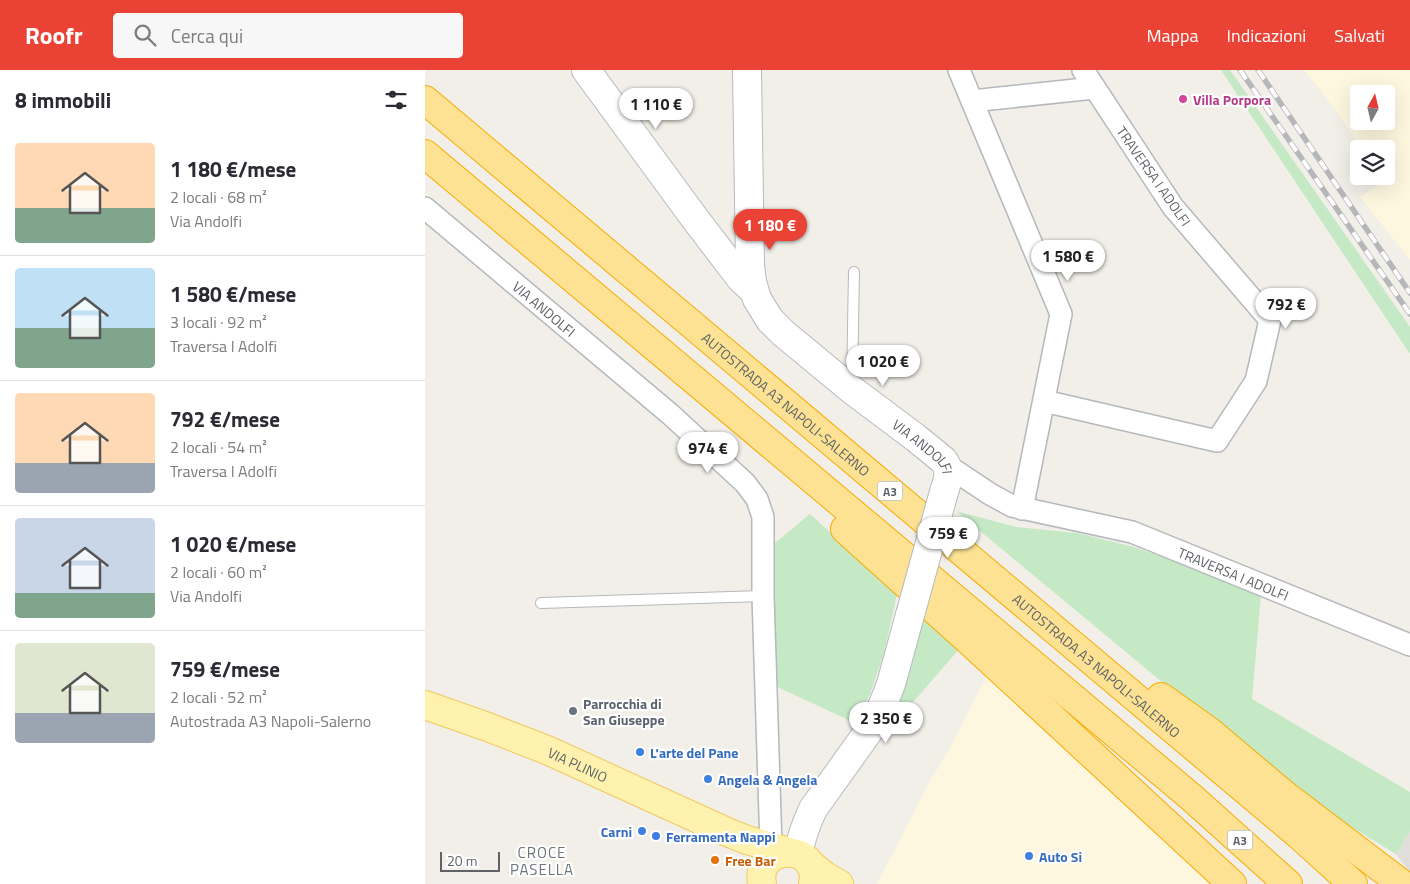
<!DOCTYPE html>
<html lang="it">
<meta charset="utf-8">
<style>
body{margin:0;font-family:"Titillium Web",sans-serif;background:#f7f7f7;color:#2b2b33;height:100vh;display:flex;flex-direction:column;font-size:19px;white-space:nowrap}
*{box-sizing:border-box;margin:0}
p{font-size:16px;color:#7c7c81}
.icon{flex:none;width:28px;height:28px;fill:none;stroke:currentColor;stroke-width:2;stroke-linecap:round;stroke-linejoin:round}
.map{position:relative;flex:1;overflow:hidden}
.side{display:flex;flex-direction:column;background:#fff;width:425px}
.side>*{flex:none}
.needle{width:32px;rotate:8deg}
.fabs{position:absolute;left:925px;top:15px;display:grid;gap:10px}
.fabs a{display:grid;place-items:center;width:45px;height:45px;border-radius:5px;background:#fff;box-shadow:0 5px 20px #0002;font-size:25px}
.scale{position:absolute;left:15px;bottom:12px;width:60px;box-sizing:border-box;padding-left:5px;border:2px solid #5f6368;border-top:0;font-size:14px;line-height:18px;white-space:nowrap;color:#5f6368;-webkit-text-stroke:4px #fff;paint-order:stroke}
.price{position:absolute;translate:-50% -42px;padding:0 11px;border-radius:18px;background:#fff;color:#222;font-size:16px;line-height:32px;filter:drop-shadow(0 1px 2px #0008)}
.price::after{content:'';position:absolute;left:50%;top:30px;width:15px;height:11px;margin-left:-8px;background:inherit;clip-path:polygon(0 0,100% 0,50% 100%)}
.price.selected{background:#ea4335;color:#fff}
ul{padding:0;list-style:none}
li{display:flex;align-items:center;gap:15px;height:125px;padding:0 15px}
li+li{border-top:1px solid #e1e1e2}
li span{display:grid;place-items:center;flex:none;width:140px;height:100px;border-radius:5px;color:#555}
li>.icon{margin-inline-start:auto}
span .icon{width:60px;height:60px;fill:#fffc;stroke-width:1}
li b{font-size:21px}
h2{display:flex;justify-content:space-between;align-items:center;height:60px;padding:0 15px;font-size:21px}
header{display:flex;align-items:center;gap:30px;box-sizing:border-box;height:70px;padding:0 25px;background:#ea4335;color:#fff}
header strong{font-size:24px}
nav{display:flex;gap:28px;margin-inline-start:auto;font-size:18px}
.search{width:350px;height:45px;background:#f7f7f7;display:flex;align-items:center;gap:12px;box-sizing:border-box;padding:0 18px;border-radius:5px;color:#7c7c81;font-size:19px}
main{display:flex;flex:1;min-height:0}
.map>svg:first-child{display:block}
.commercial{fill:#fef7e0;fill-rule:evenodd}
.industrial{fill:#e0deda}
.green{fill:#c5e8c5}
.lines{fill:none;stroke-linecap:round;stroke-linejoin:round}
.lane-casing{stroke:#b5b8bc;stroke-width:12}
.street-casing{stroke:#b5b8bc;stroke-width:24}
.secondary-casing{stroke:#b6babf;stroke-width:30}
.primary-casing{stroke:#f2c960;stroke-width:30}
.highway-casing{stroke:#f9ab00;stroke-width:30}
.lane{stroke:#fff;stroke-width:10}
.street{stroke:#fff;stroke-width:21}
.secondary{stroke:#fff;stroke-width:28}
.primary{stroke:#fff2af;stroke-width:28}
.highway{stroke:#fde293;stroke-width:28}
.rail-casing{stroke:#b6b7b8;stroke-width:5.5}
.rail{stroke:#fff;stroke-width:4;stroke-dasharray:11;stroke-linecap:butt}
.secondary-bridge-casing{stroke:#b6babf;stroke-width:30;stroke-linecap:butt}
.secondary-bridge{stroke:#fff;stroke-width:28}
.hotel-dot{fill:#d1479c;stroke:#fff;stroke-width:2}
.worship-dot{fill:#6b7280;stroke:#fff;stroke-width:2}
.shop-dot{fill:#3f7fe0;stroke:#fff;stroke-width:2}
.food-dot{fill:#e8710a;stroke:#fff;stroke-width:2}
.labels{text-anchor:middle;dominant-baseline:central;stroke-width:4.5;stroke-linejoin:round;paint-order:stroke}
.shield{fill:#fff;stroke:#8f9295;stroke-width:1}
.shield-label{font-size:12px;font-weight:bold;fill:#5f6368}
.hotel-label{font-size:14px;font-weight:bold;fill:#b23c85;stroke:#fff;text-anchor:start}
.street-label{font-size:14px;fill:#5f6368;stroke:#fff}
.worship-label{font-size:14px;font-weight:bold;fill:#5b616d;stroke:#fff;text-anchor:start}
.shop-label{font-size:14px;font-weight:bold;fill:#366cbe;stroke:#fff;text-anchor:start}
.food-label{font-size:14px;font-weight:bold;fill:#c56008;stroke:#fff;text-anchor:start}
.neighbourhood-label{font-size:15px;letter-spacing:1px;fill:#70757a;stroke:#fff}
</style>
<header>
<strong>Roofr</strong>
<div class="search"><svg class="icon" aria-label="search" viewBox="0 0 24 24"><circle cx="10" cy="10" r="6"/><path d="M15 15l6 6"/></svg>Cerca qui</div>
<nav><a>Mappa</a><a>Indicazioni</a><a>Salvati</a></nav>
</header>
<main>
<section class="side">
<h2>8 immobili<svg class="icon" aria-label="filters" viewBox="0 0 24 24"><path d="M4 7h16M4 17h16"/><circle cx="9" cy="7" r="2"/><circle cx="15" cy="17" r="2"/></svg></h2>
<ul>
<li><span style="background:linear-gradient(#ffd9b3 65%,#7fa58c 0)"><svg class="icon" aria-label="home" viewBox="0 0 24 24"><path d="M3 11l9-7 9 7M6 9v11h12V9"/></svg></span><div><b>1 180 €/mese</b><p>2 locali · 68 m²</p><p>Via Andolfi</p></div></li>
<li><span style="background:linear-gradient(#bfe0f5 60%,#7fa58c 0)"><svg class="icon" aria-label="home" viewBox="0 0 24 24"><path d="M3 11l9-7 9 7M6 9v11h12V9"/></svg></span><div><b>1 580 €/mese</b><p>3 locali · 92 m²</p><p>Traversa I Adolfi</p></div></li>
<li><span style="background:linear-gradient(#ffd9b3 70%,#9aa5b1 0)"><svg class="icon" aria-label="home" viewBox="0 0 24 24"><path d="M3 11l9-7 9 7M6 9v11h12V9"/></svg></span><div><b>792 €/mese</b><p>2 locali · 54 m²</p><p>Traversa I Adolfi</p></div></li>
<li><span style="background:linear-gradient(#c9d6e8 75%,#7fa58c 0)"><svg class="icon" aria-label="home" viewBox="0 0 24 24"><path d="M3 11l9-7 9 7M6 9v11h12V9"/></svg></span><div><b>1 020 €/mese</b><p>2 locali · 60 m²</p><p>Via Andolfi</p></div></li>
<li><span style="background:linear-gradient(#dfe7d0 70%,#9aa5b1 0)"><svg class="icon" aria-label="home" viewBox="0 0 24 24"><path d="M3 11l9-7 9 7M6 9v11h12V9"/></svg></span><div><b>759 €/mese</b><p>2 locali · 52 m²</p><p>Autostrada A3 Napoli-Salerno</p></div></li>
</ul>
</section>
<div class="map">
<svg width="985" height="814" viewBox="0 0 985 814">
<rect width="100%" height="100%" fill="#f1efe8"/>
<g class="commercial">
<path d="M879 0H985V190L935 127 960 110 958 106H961V79H938L904 31ZM934 24H961V51H934Z"/>
<path d="M564 602 790 814H452L505 711 524 680Z"/>
</g>
<path class="industrial" d="M985 761V802L971 784Z"/>
<g class="green">
<path d="M796 0H805L985 257V284Z"/>
<path d="M531 441 591 457 652 463 709 477 791 506 836 525 827 629 985 722V761L971 784 872 724Z"/>
<path d="M385 444 472 524 459 583 445 624 430 653 348 615 343 479Z"/>
<path d="M499 545 536 577 462 662 456 660Z"/>
</g>
<g class="lines">
<g class="lane-casing">
<g id="lane">
<path d="M427 314 429 202"/>
<path d="M116 533 338 526"/>
</g>
</g>
<g class="street-casing">
<g id="street">
<path d="M534 0 636 244 597 439"/>
<path d="M547 31 669 18"/>
<path id="s1" d="M0 138 245 344 320 413 332 429 338 447V526L346 777"/>
<path d="M619 331 792 371 831 311 845 250 748 137 658 0"/>
<path id="s2" d="M523 396 565 424 587 436 707 462 985 575"/>
</g>
</g>
<g class="secondary-casing">
<g id="secondary">
<path d="M161 0 268 146 316 209 329 221"/>
<path id="s3" d="M322 0 325 195 327 212 332 229 345 250 358 263 427 320 491 368 518 390C527 401 523 409 519 422"/>
<path d="M373 784C376 768 381 754 388 739L448 655 459 632 466 614 485 545"/>
</g>
</g>
<g class="primary-casing">
<g id="primary">
<path id="s4" d="M0 635 60 656 122 680 302 762 322 770 364 782"/>
<path d="M384 793 400 806 414 814"/>
<path d="M337 814C329 773 397 772 388 814"/>
</g>
</g>
<g class="highway-casing">
<g id="highway">
<path id="s5" d="M0 30 875 766 928 814"/>
<path d="M0 84 766 727 863 814"/>
<path d="M420 459 542 569 807 814"/>
<path d="M736 627 785 662 861 726 977 814"/>
</g>
</g>
<use href="#lane" class="lane"/>
<use href="#street" class="street"/>
<use href="#secondary" class="secondary"/>
<use href="#primary" class="primary"/>
<use href="#highway" class="highway"/>
<g class="rail-casing">
<g id="rail">
<path d="M815 0 985 244"/>
<path d="M833 0 985 223"/>
</g>
</g>
<use href="#rail" class="rail"/>
<g class="secondary-bridge-casing">
<path id="secondary-bridge" d="M485 545 519 422"/>
</g>
<use href="#secondary-bridge" class="secondary-bridge"/>
</g>
<circle class="hotel-dot" cx="758" cy="29" r="5"/>
<circle class="worship-dot" cx="148" cy="641" r="5"/>
<g class="shop-dot">
<circle cx="215" cy="682" r="5"/>
<circle cx="283" cy="709" r="5"/>
<circle cx="217" cy="761" r="5"/>
<circle cx="231" cy="766" r="5"/>
<circle cx="604" cy="786" r="5"/>
</g>
<circle class="food-dot" cx="290" cy="790" r="5"/>
<g class="labels">
<g class="shield">
<rect x="452.5" y="411.5" width="25" height="19" rx="4"/>
<rect x="802.5" y="760.5" width="25" height="19" rx="4"/>
</g>
<g class="shield-label">
<text x="465" y="421">A3</text>
<text x="815" y="770">A3</text>
</g>
<g class="hotel-label">
<text x="768" y="29">Villa Porpora</text>
</g>
<g class="street-label">
<text transform="translate(729 106) rotate(55)">TRAVERSA I ADOLFI</text>
<text stroke="none"><textPath href="#s1" startOffset="156">VIA ANDOLFI</textPath></text>
<text stroke="none"><textPath href="#s5" startOffset="472">AUTOSTRADA A3 NAPOLI-SALERNO</textPath></text>
<text stroke="none"><textPath href="#s3" startOffset="454">VIA ANDOLFI</textPath></text>
<text stroke="none"><textPath href="#s2" startOffset="308">TRAVERSA I ADOLFI</textPath></text>
<text stroke="none"><textPath href="#s5" startOffset="878">AUTOSTRADA A3 NAPOLI-SALERNO</textPath></text>
<text stroke="none"><textPath href="#s4" startOffset="164">VIA PLINIO</textPath></text>
</g>
<g class="worship-label">
<text x="158" y="633">Parrocchia di<tspan x="158" dy="16">San Giuseppe</tspan></text>
</g>
<g class="shop-label">
<text x="225" y="682">L'arte del Pane</text>
<text x="293" y="709">Angela &amp; Angela</text>
<text x="207" y="761" text-anchor="end">Carni</text>
<text x="241" y="766">Ferramenta Nappi</text>
<text x="614" y="786">Auto Si</text>
</g>
<g class="food-label">
<text x="300" y="790">Free Bar</text>
</g>
<g class="neighbourhood-label">
<text x="117" y="782">CROCE<tspan x="117" dy="17">PASELLA</tspan></text>
</g>
</g>
</svg>
<div class="fabs">
<a><svg class="needle" viewBox="-14 -14 28 28"><path d="M0-13l5 13h-10z" fill="#e53935"/><path d="M0 13l5-13h-10z" fill="#7c7c81"/></svg></a>
<a><svg class="icon" aria-label="layers" viewBox="0 0 24 24"><path d="M12 4l9 5-9 5-9-5zM3 14l9 5 9-5"/></svg></a>
</div>
<div class="scale">20 m</div>
<b class="price" style="left:231px;top:60px">1 110 €</b>
<b class="price selected" style="left:345px;top:181px">1 180 €</b>
<b class="price" style="left:643px;top:212px">1 580 €</b>
<b class="price" style="left:861px;top:260px">792 €</b>
<b class="price" style="left:458px;top:317px">1 020 €</b>
<b class="price" style="left:283px;top:404px">974 €</b>
<b class="price" style="left:523px;top:489px">759 €</b>
<b class="price" style="left:461px;top:674px">2 350 €</b>
</div>
</main>
